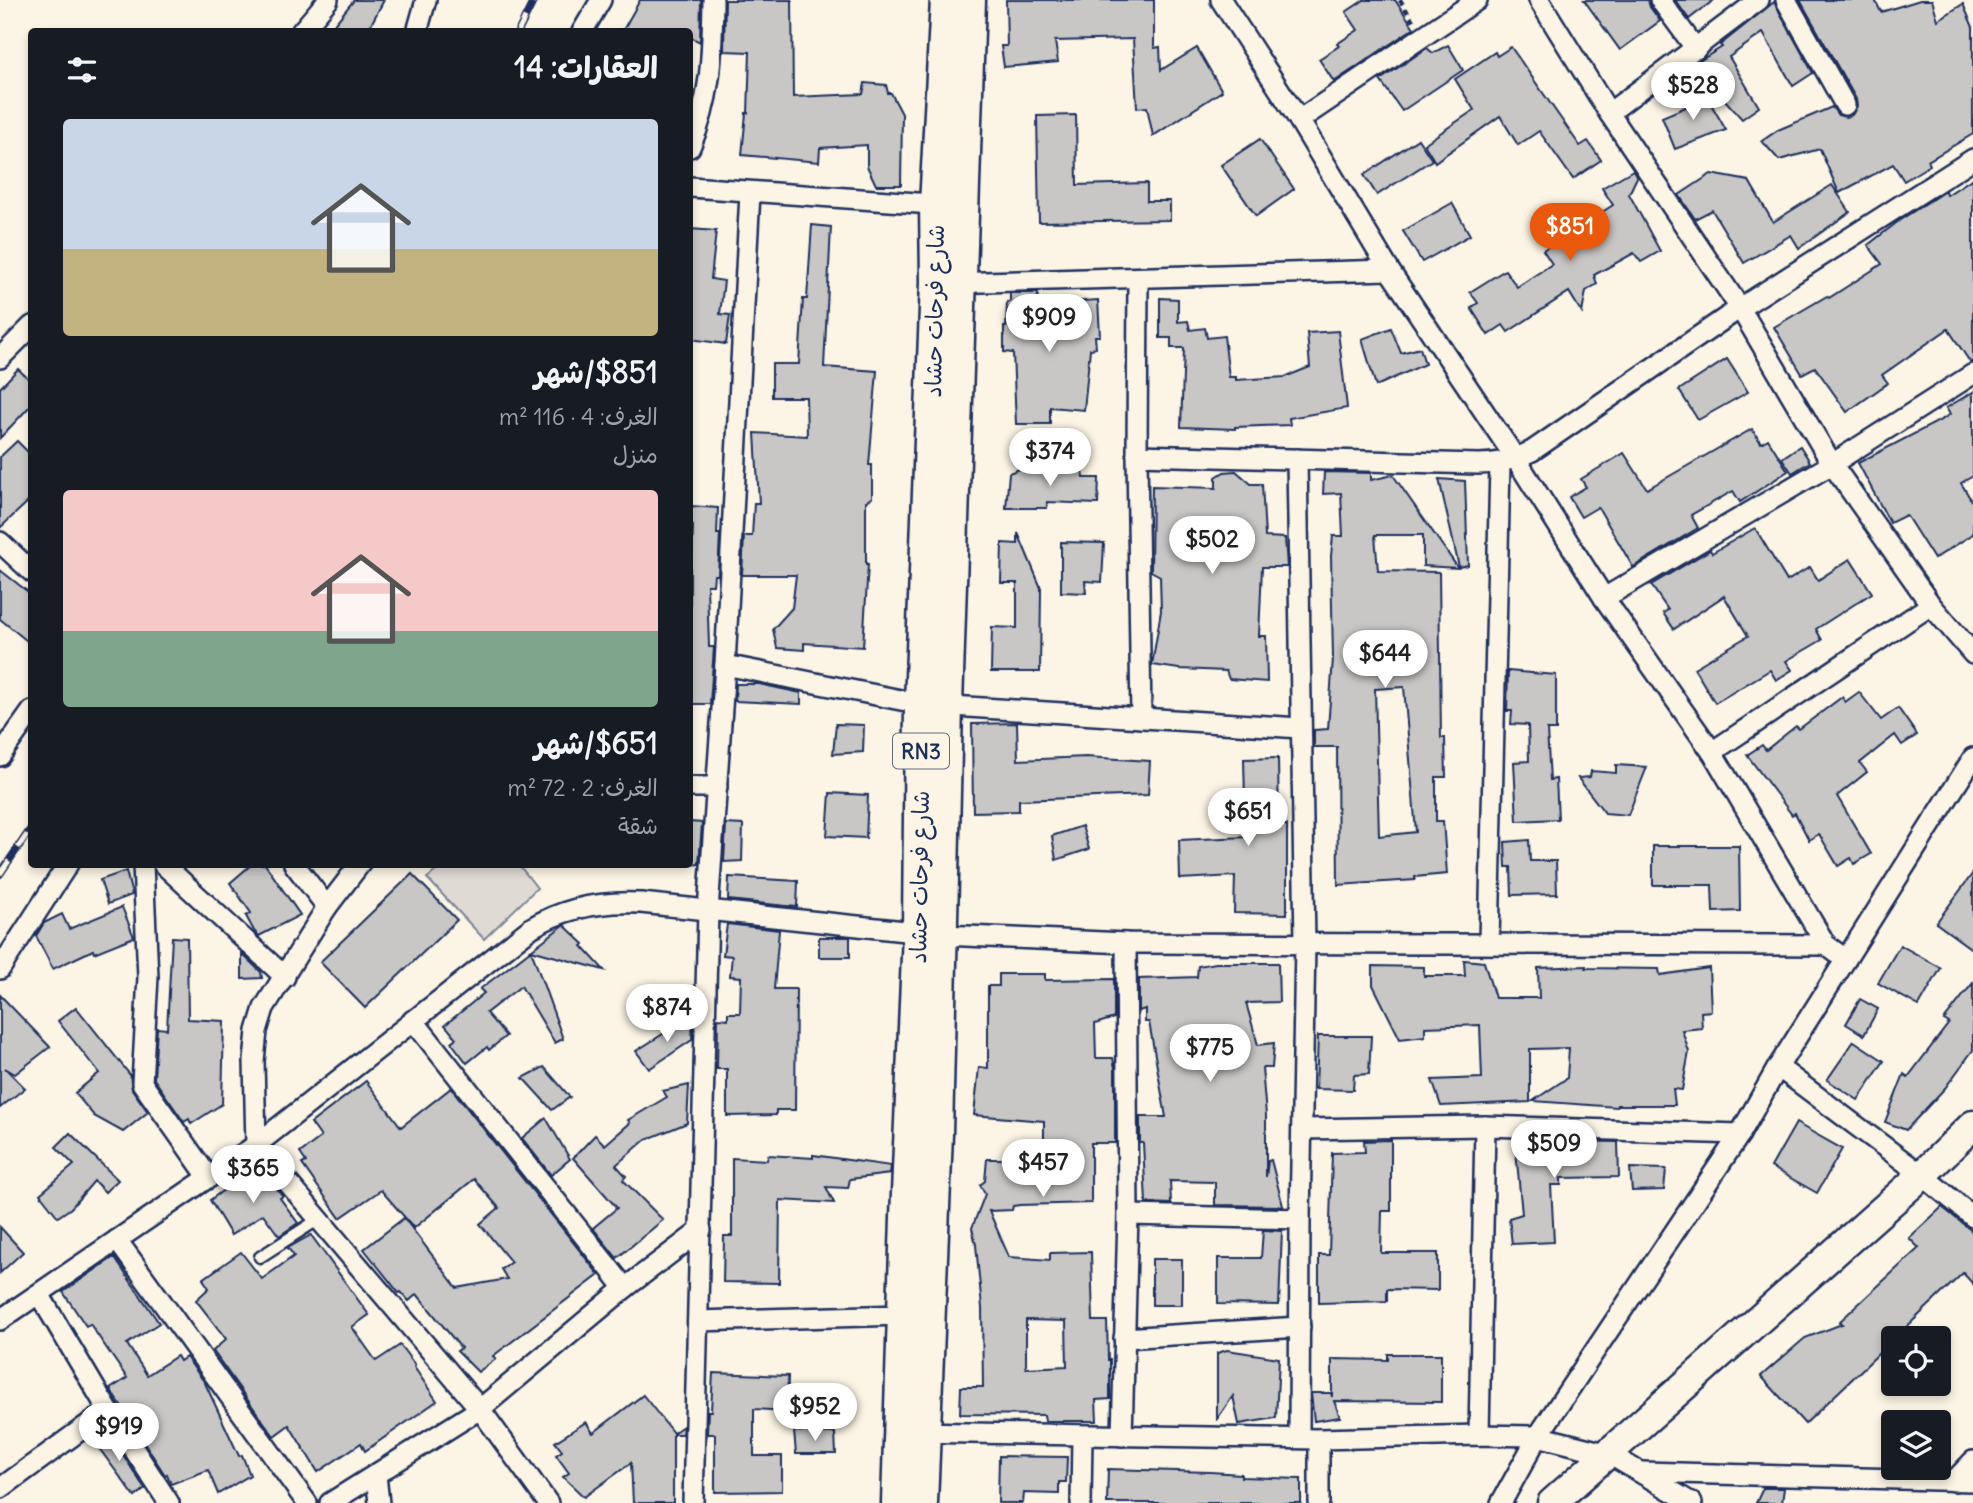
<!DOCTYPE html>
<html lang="ar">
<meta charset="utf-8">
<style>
body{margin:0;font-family:Delius,"Playpen Sans Arabic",sans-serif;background:#242831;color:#f1f3f6;direction:rtl;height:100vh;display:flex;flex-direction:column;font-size:26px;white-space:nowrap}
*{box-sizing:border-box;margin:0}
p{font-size:23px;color:#9ea1a6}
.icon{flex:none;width:38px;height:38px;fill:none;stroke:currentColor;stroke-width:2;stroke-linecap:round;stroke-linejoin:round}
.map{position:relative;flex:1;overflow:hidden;direction:ltr}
.panel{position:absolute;left:28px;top:28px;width:665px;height:840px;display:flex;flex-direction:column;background:#171b24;border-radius:7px;box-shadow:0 4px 10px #0003;direction:rtl}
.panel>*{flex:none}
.controls{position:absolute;left:1881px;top:1326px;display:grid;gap:14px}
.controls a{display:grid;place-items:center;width:70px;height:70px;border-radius:7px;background:#171b24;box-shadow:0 4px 10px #0003;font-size:35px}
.price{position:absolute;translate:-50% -60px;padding:0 16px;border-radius:24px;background:#fff;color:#222;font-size:23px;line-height:46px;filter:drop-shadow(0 2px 4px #0008)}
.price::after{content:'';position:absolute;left:50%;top:42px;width:21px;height:16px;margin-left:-10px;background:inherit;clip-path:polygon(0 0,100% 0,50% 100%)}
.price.selected{background:#ea580c;color:#fff}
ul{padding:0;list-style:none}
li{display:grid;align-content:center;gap:14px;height:371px;padding:0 35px}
li span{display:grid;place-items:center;height:217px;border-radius:7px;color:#555}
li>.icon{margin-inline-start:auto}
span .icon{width:126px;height:126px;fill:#fffc;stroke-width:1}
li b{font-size:30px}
h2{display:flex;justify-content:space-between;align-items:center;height:84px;padding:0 35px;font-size:30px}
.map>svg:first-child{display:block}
.green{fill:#dfdbd4;stroke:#7d8599;stroke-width:2}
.building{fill:#c8c7c6;stroke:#1b2f5e;stroke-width:2;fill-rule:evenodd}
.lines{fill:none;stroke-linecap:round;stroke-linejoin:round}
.lane-casing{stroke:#1b2f5e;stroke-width:15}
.street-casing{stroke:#1b2f5e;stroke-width:24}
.secondary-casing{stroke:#1b2f5e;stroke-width:33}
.primary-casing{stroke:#1b2f5e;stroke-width:37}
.path{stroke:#1b2f5e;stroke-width:4.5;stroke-dasharray:5 5;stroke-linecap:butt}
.lane{stroke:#fcf5e5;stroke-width:10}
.street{stroke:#fcf5e5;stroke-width:19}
.secondary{stroke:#fcf5e5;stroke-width:28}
.primary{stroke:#fcf5e5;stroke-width:32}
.rail-casing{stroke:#1b2f5e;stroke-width:8}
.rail{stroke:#fcf5e5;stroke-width:5;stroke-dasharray:16;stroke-linecap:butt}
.labels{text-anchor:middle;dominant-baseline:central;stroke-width:7;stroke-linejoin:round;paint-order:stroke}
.shield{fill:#fcf5e5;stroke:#5e6a86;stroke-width:2}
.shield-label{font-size:21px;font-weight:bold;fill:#1b2f5e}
.street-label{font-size:23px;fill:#1b2f5e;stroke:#fcf5e5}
</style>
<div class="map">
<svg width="1973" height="1503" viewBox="0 0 1973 1503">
<rect width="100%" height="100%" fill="#fcf5e5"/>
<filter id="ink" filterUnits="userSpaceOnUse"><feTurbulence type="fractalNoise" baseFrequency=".0143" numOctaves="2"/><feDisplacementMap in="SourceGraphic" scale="14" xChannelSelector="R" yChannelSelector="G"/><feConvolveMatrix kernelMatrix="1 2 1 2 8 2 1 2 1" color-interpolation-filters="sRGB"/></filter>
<g filter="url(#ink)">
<path class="green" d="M444 865H519L537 888 484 939 427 878Z"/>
<g class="building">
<path d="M354 0H384L367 32H328Z"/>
<path d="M640 0H701L700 42 690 37V32H622Z"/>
<path d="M725 0H792L793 97 863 94 865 83 886 85 888 93H891L902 114 901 185H876L867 166V145L820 148 819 162 742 155 746 113H748L750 52 724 51Z"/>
<path d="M1006 0H1154V48L1160 47 1161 70 1197 48 1222 91 1153 136 1147 107 1137 108 1133 39 1055 41 1058 62 1004 67 1001 46H1007Z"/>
<path d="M1364 0H1395L1414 28 1334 82 1319 59 1339 46 1337 44 1358 30 1346 12Z"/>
<path d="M1584 0H1648L1650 7 1660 21 1620 50Z"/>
<path d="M1675 0H1714L1689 19Z"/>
<path d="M1800 0H1875L1881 12 1920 0H1932L1938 20 1963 4 1973 27V134L1928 161 1930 165 1904 181 1893 164 1839 193 1820 149 1779 160 1762 141 1778 130 1832 107 1838 115 1846 117 1852 115 1857 106 1856 99Z"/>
<path d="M1774 2 1813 73 1793 86 1763 33 1729 57 1759 107 1742 119 1693 65 1722 47 1720 45Z"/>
<path d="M1448 45 1463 70 1402 111 1380 80 1427 48 1433 53Z"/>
<path d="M1511 47 1580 146 1588 141 1601 160 1573 179 1539 131 1518 145 1500 116 1435 162 1424 144 1474 110 1455 79 1495 52 1497 56Z"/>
<path d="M1704 92 1726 130 1675 149 1662 117 1686 107 1684 100Z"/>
<path d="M1076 115 1077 185 1147 183V201H1170V220L1039 222 1037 116Z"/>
<path d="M1260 139 1294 189 1256 216 1221 165Z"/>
<path d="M1418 139 1432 160 1377 195 1364 175Z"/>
<path d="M1633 170 1637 177 1629 194 1660 251 1641 262 1634 253 1594 275 1597 284 1586 291 1582 313 1569 292 1508 332 1503 325 1488 335 1471 308 1478 303 1470 292 1505 270 1517 287 1552 264 1543 250 1613 205 1602 188Z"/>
<path d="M1711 174 1749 181 1773 222 1832 185 1850 212 1799 248 1791 235 1744 263 1712 210 1695 219 1679 195Z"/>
<path d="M1973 178V362H1970L1948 329 1882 375 1888 383 1847 412 1815 367 1802 374 1774 327 1827 296 1829 298 1882 264 1868 245 1900 220 1945 191 1947 195Z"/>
<path d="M1452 203 1470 235 1422 262 1403 231Z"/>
<path d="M812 225 831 227 824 367 877 371 869 465H872V498L866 501V564H868L863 647 804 643V650L777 648 773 629 792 608 796 575H742L744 536H752L754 503H759L755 433 807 436 806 397H772V364H799L803 299H807Z"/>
<path d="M690 229 716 231 711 279 724 281 720 314 730 315 726 344 690 339Z"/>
<path d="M1010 293H1038L1037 304 1098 300 1100 336H1095L1096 348 1090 349 1084 410 1050 407V424H1016L1013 353 1004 352V327H1006L1007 302H1010Z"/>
<path d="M1160 298 1178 299V322L1188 321 1190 330 1205 328 1207 338 1224 336 1229 377H1236V380L1285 377 1310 367 1307 333 1338 331 1347 408 1289 418 1290 425 1235 427V429L1181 427 1184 348H1171V338H1160Z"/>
<path d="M1391 328 1401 353 1420 348 1425 364 1376 386 1362 339Z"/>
<path d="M1727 359 1748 392 1698 420 1679 390Z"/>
<path d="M18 369 32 382V404L0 438V388Z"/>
<path d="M1973 392V476L1961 483 1973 503V534L1934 559 1906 515 1890 523 1858 463 1943 419 1950 414 1946 408Z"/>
<path d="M1752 429 1761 443 1768 439 1788 471 1740 502 1733 491 1691 515 1698 528 1633 567 1598 507 1581 517 1569 497 1586 487 1581 479 1624 453 1647 489Z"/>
<path d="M17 441 32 456V498L0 528V457Z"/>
<path d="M1800 446 1810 462 1792 473 1782 458Z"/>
<path d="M1030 465 1083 471 1084 478H1099L1098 504 1047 502V508H1006L1009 473Z"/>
<path d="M1236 471 1251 484H1262L1265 537 1285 538 1287 567H1262L1259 636H1266L1267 682 1229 679 1226 671 1179 669 1152 665 1161 611 1160 576 1151 571 1152 486 1216 488V477L1224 472Z"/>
<path d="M1324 472 1371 473V480L1393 475 1458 568 1423 566V535H1375L1378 571 1439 572 1441 738H1445L1446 777H1436V821H1443L1447 874 1415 877V880L1338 885 1337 747H1314V730L1328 729 1333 658 1331 556 1333 536H1343L1341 493 1323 494ZM1404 687 1416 832 1379 836 1375 689Z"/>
<path d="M1439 479 1465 481 1468 565 1459 567Z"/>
<path d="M690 506 718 508 717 534H720L718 575H714L713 585H707L709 647H714L710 704H690V556H692L693 526H690Z"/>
<path d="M1755 528 1787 581 1810 567 1818 580 1850 559 1872 593 1816 629 1822 640 1786 661 1792 670 1776 680 1770 670 1715 703 1694 668 1748 636 1724 596 1674 629 1663 613 1668 610 1651 585 1710 550 1712 553Z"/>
<path d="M1018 533 1041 588 1040 672H991L992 627 1017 628V583H1001L1002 543 1018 544Z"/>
<path d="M1061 542 1104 543 1102 582 1085 581 1086 593 1061 592Z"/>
<path d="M0 570 32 595V645L0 619Z"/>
<path d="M1508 671 1556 675V730H1547L1550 780 1556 779 1558 819 1517 821 1514 762 1529 761 1528 725 1511 724 1512 711H1507Z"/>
<path d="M736 684H759L801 693V704L735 701Z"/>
<path d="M1859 692 1881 720 1898 708 1917 735 1902 745 1895 735 1860 763 1867 772 1837 796 1871 854 1854 864 1851 858 1838 866 1819 834 1809 840 1795 813 1792 815 1747 755 1762 745 1766 750 1796 726 1799 729 1842 697 1845 702Z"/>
<path d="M1017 723 1018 760 1086 757 1150 761 1148 795 1019 800V811L973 812 972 724Z"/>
<path d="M836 724 864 725 863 752 833 754Z"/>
<path d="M1278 758 1279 825H1287V914L1234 913 1235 876 1180 879 1179 840 1246 837 1244 759Z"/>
<path d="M1616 765 1647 767 1628 815 1605 813 1578 778 1590 777 1591 771 1616 773Z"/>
<path d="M830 793 868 795 866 838 827 836Z"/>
<path d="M690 822 702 823 699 864 690 865Z"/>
<path d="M726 824 743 825 742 861 724 862Z"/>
<path d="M1082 826 1089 849 1056 860 1052 836Z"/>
<path d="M1529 840 1530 861H1556L1557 894 1512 895 1511 867H1506L1505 842Z"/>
<path d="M1653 846H1739L1740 911 1713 912 1712 885H1653Z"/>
<path d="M252 864H265L300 915 259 936 254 931 246 916 251 913 230 883Z"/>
<path d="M126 871 132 895 108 904 100 880Z"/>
<path d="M1973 873V950L1936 923Z"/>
<path d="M412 874 457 920 365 1008 320 962Z"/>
<path d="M729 877 798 881 797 907 728 900Z"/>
<path d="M122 907 134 937 94 953 93 950 53 969 36 936 44 923 62 914 69 929Z"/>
<path d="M727 924 779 930 774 989H796L795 1110H776V1115L727 1116V1069H717L718 1018 728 1019V1013H740L741 977 730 976 732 956 723 955Z"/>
<path d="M564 925 584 944 582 946 604 970 531 950 563 1039 555 1043 521 986 486 1013 506 1036 489 1050 487 1047 467 1063 451 1042 456 1038 445 1025 484 993 480 989 561 927Z"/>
<path d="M172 937 187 938 188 1019 224 1021 222 1104 191 1124 189 1119 184 1122 154 1079 157 1028 167 1029Z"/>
<rect x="819" y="937" width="31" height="20"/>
<path d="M1900 945 1941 968 1919 1006 1878 983Z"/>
<path d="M242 954 261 972 262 978 242 979Z"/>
<path d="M1464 960 1484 962 1495 998H1539L1538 968 1586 966V968L1659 969 1660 975 1709 968 1711 1011 1701 1012 1702 1028 1682 1030 1689 1052 1682 1090 1673 1089 1675 1105H1617V1107L1533 1101 1567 1078 1569 1048 1530 1049V1102L1441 1106 1432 1080 1482 1078 1480 1025 1425 1027V1036L1400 1039 1373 985V966L1424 967V976H1465Z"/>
<path d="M1216 963H1278L1279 1002 1246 1003 1258 1045 1274 1043 1272 1068H1262L1266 1115V1177L1268 1161 1271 1160 1283 1206 1215 1205V1182L1170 1181 1171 1204 1146 1203 1143 1143H1140V1117H1166L1149 1022H1145V1009L1139 1011V979L1197 977 1198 966Z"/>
<path d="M999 974H1045V980L1114 979V1018L1095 1024 1096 1058H1113L1115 1068V1143H1091V1203L1020 1205 1013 1206 1012 1210 989 1211 1009 1257 1050 1260V1253L1091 1252 1093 1321H1107L1108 1360H1110V1399L1096 1400 1097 1421H1045L1044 1415 960 1414 961 1387H983L982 1308 976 1245 972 1228 985 1194 980 1185 985 1181 987 1159H1044V1121L974 1115 979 1067 988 1068V986H999ZM1026 1320 1066 1321 1067 1366 1026 1368Z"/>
<path d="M1973 983V1050L1945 1088 1906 1130 1885 1122 1904 1074 1908 1077 1949 1023 1944 1020Z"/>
<path d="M0 995 50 1047 15 1074 5 1068 25 1088 0 1108Z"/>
<path d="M1860 999 1878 1009 1864 1035 1846 1024Z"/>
<path d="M76 1007 130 1075 132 1089 148 1112 123 1132 94 1116 75 1093 99 1073 58 1021Z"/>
<path d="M690 1017H693L692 1040 649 1069 636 1051Z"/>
<path d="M1318 1036H1371L1369 1074 1354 1075 1353 1090 1316 1089Z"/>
<path d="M1854 1041 1884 1061 1858 1100 1827 1080Z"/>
<path d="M544 1067 570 1097 552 1110 523 1078Z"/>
<path d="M366 1081 401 1127 451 1088 599 1275 493 1356 496 1359 478 1372 457 1351 461 1348 417 1294 409 1301 401 1292 399 1293 364 1249 404 1218 457 1288 507 1279 501 1269 511 1262 480 1224 499 1208 474 1179 414 1228 381 1190 340 1218 302 1164 306 1162 300 1153 321 1137 311 1123Z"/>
<path d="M689 1085 687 1123 645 1140 616 1165 626 1176 623 1180 663 1220 617 1258 593 1228 617 1208 573 1158 595 1135 605 1145 630 1123 628 1120 667 1097 663 1091Z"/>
<path d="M546 1118 570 1159 551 1175 522 1138Z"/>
<path d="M1796 1123 1842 1149 1817 1193 1771 1167Z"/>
<path d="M70 1133 118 1180 105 1192 94 1181 71 1208 58 1217 40 1194 74 1165 56 1147Z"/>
<path d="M1391 1140V1211H1382L1381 1253H1438V1290L1387 1289V1301L1319 1303V1255H1329L1332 1153 1365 1152 1364 1141Z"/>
<path d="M1515 1140 1618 1142 1619 1177 1561 1178V1185H1551L1554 1242 1512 1244 1509 1218 1522 1214Z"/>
<path d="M768 1155 813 1158V1155L891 1166 890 1174 850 1179 848 1188 826 1187 834 1203 780 1200 779 1283 723 1282 724 1236H732V1158L767 1160Z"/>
<path d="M1630 1168 1666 1169 1664 1190 1632 1191Z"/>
<path d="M247 1173 254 1185 266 1176 283 1196 280 1198 298 1223 279 1236 263 1214 231 1235 210 1200Z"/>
<path d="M1942 1207 1973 1232V1284L1963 1273 1805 1424 1761 1376 1805 1338 1842 1324 1839 1322 1919 1248 1909 1238Z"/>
<path d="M0 1227 23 1252 0 1273Z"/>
<path d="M1263 1230 1282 1231 1279 1305 1218 1304V1258H1261Z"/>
<path d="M311 1235 369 1315 352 1327 376 1361 400 1345 415 1365 414 1367 437 1401 365 1451 361 1443 318 1472 289 1425 274 1436 247 1399 213 1351 226 1339 196 1300 209 1288 203 1279 241 1252 262 1279 294 1256 288 1248Z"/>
<path d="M114 1257 159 1323 127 1344 147 1375 177 1356 180 1361 186 1357 205 1383 239 1456 242 1455 250 1475 218 1494 208 1470 171 1484 167 1474 165 1475 110 1389 127 1378 90 1324 86 1326 63 1292Z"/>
<rect x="1152" y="1259" width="30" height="46"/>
<path d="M1227 1350 1279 1358 1276 1418 1239 1424 1233 1396 1217 1419V1353Z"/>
<path d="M1388 1354H1441V1402L1334 1401 1340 1417 1314 1421 1311 1393H1331L1332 1397V1359L1388 1360Z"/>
<path d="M713 1373 788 1376 787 1411 754 1409V1456H782V1491L715 1492V1434H707L708 1411H711Z"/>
<path d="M643 1395 673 1433 683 1426 682 1434H673V1503H633L631 1463 584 1497 563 1477 569 1473 556 1455 562 1451 555 1442 586 1422 593 1433Z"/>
<path d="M107 1430 145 1489 135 1497 93 1440Z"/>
<path d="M794 1431 835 1433 836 1454H796Z"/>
<path d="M999 1456 1067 1457 1066 1482H1059V1494L1024 1493 1023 1503H998Z"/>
<path d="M1108 1469 1210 1472 1241 1474V1477L1301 1479V1503H1107Z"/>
<path d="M1763 1488H1784L1782 1503H1756Z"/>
</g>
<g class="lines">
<g class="lane-casing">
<path id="lane" d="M260 1257 319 1219"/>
</g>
<g class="street-casing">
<g id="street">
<path d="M1221 0 1299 120 1389 270 1516 459 1604 598 1712 752 1826 945 1845 959"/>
<path d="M1539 0 1609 113 1740 308 1832 464 1931 605 1973 654"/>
<path d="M1660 0 1696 49"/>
<path d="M1786 0 1845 105"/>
<path d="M301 32 328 0"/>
<path d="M417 32 426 0"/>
<path d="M582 32 601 0"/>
<path d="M1609 113 1759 0"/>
<path d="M1299 120 1477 0"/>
<path d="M690 147C712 98 712 53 713 0"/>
<path d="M690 187 946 205"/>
<path d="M1138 278 1137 455 1141 718"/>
<path d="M949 283 1389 270"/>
<path d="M0 358 32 326"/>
<path d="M1137 455 1479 464C1499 464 1514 460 1532 451L1740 308 1973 159"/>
<path d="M1297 459 1305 944 1300 1219 1299 1438"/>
<path d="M0 542 32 572"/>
<path d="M1604 598 1832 464 1973 374"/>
<path d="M725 665 921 704 1300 728"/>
<path d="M1712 752 1931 605"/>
<path d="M0 756 32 711"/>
<path d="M690 787H717"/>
<path d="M143 864 148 977 142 1083 209 1178"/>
<path d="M163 864 285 977"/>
<path d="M294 864 327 907"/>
<path d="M360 864 327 907 264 1008 257 1031 254 1061 256 1145 480 1409 548 1503"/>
<path d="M1489 942 1500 464"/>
<path d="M0 969 68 864"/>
<path d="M413 1020 625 1288"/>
<path d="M1778 1067 1922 1175 1973 1217"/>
<path d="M1302 1129 1485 1126 1740 1134"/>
<path d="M1128 1215 1300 1219"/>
<path d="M117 1240 307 1503"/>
<path d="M39 1294 108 1410 169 1503"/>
<path d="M0 1320 256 1145 531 928C565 907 602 901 641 903L943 935 1126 943 1826 945"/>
<path d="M698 1321 903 1315"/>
<path d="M1124 1338 1300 1327"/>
<path d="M914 1432 1319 1439 1479 1435 1538 1436 1609 1454 1692 1503"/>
<path d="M1479 1435 1485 1126"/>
<path d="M1122 1436 1128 1215 1126 943"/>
<path d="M1319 1439V1503"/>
<path d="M1642 1472 1973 1481"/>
<path d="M376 1475 379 1503"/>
<path d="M1954 1481 1973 1461"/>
<path d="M1 1488 108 1410"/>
<path d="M330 1503 480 1409 625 1288 701 1230"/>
<path d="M693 1503 708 911 725 665 750 193"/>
<path d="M1081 1503 1082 1436"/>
<path d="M1501 1503 1538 1436 1740 1134 1778 1067 1973 758"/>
</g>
</g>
<g class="secondary-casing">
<path id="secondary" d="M1552 1503 1922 1175 1973 1125"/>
</g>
<g class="primary-casing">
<g id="primary">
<path d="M898 1503 907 1217 919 932 921 704 937 282 936 205 947 0"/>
<path d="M921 1503 936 1134 946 706 969 0"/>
</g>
</g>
<path class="path" d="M1400 0 1413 21"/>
<use href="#lane" class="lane"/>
<use href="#street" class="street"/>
<use href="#secondary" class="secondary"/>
<use href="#primary" class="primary"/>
<g class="rail-casing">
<g id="rail">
<path d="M518 32 534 0"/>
<path d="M0 874 32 827"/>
</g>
</g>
<use href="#rail" class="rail"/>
</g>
</g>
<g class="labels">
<rect class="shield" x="893" y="733.5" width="56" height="35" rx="5"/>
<g class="shield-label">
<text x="921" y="751">RN3</text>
</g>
<g class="street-label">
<text transform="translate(934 311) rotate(-89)">شارع فرحات حشاد</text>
<text transform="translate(919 877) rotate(-89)">شارع فرحات حشاد</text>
</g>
</g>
</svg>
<div class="controls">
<a><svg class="icon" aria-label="locate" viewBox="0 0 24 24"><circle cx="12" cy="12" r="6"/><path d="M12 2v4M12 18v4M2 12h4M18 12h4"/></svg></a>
<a><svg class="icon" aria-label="layers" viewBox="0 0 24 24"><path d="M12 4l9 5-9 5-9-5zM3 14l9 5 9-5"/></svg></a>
</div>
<b class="price" style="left:1693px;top:122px">$528</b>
<b class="price selected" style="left:1570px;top:263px">$851</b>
<b class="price" style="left:1049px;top:354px">$909</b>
<b class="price" style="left:1050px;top:488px">$374</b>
<b class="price" style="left:1212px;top:576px">$502</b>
<b class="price" style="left:1385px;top:690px">$644</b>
<b class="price" style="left:1248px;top:848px">$651</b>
<b class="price" style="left:667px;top:1044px">$874</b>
<b class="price" style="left:1210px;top:1084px">$775</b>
<b class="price" style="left:1554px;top:1180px">$509</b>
<b class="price" style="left:1043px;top:1199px">$457</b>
<b class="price" style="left:253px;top:1205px">$365</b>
<b class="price" style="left:815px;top:1443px">$952</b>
<b class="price" style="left:119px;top:1463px">$919</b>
<section class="panel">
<h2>العقارات: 14<svg class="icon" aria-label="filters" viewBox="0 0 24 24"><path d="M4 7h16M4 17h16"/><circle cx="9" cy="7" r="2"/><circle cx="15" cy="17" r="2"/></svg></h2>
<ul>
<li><span style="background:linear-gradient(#c9d6e8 60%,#c2b280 0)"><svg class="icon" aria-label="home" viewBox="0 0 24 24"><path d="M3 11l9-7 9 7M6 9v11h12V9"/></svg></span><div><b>$851/شهر</b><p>الغرف: 4 · 116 m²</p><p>منزل</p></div></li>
<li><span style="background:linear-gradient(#f6c9c9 65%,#7fa58c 0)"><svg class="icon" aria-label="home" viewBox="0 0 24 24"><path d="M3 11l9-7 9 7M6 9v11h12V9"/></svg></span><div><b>$651/شهر</b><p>الغرف: 2 · 72 m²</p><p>شقة</p></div></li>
</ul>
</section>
</div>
